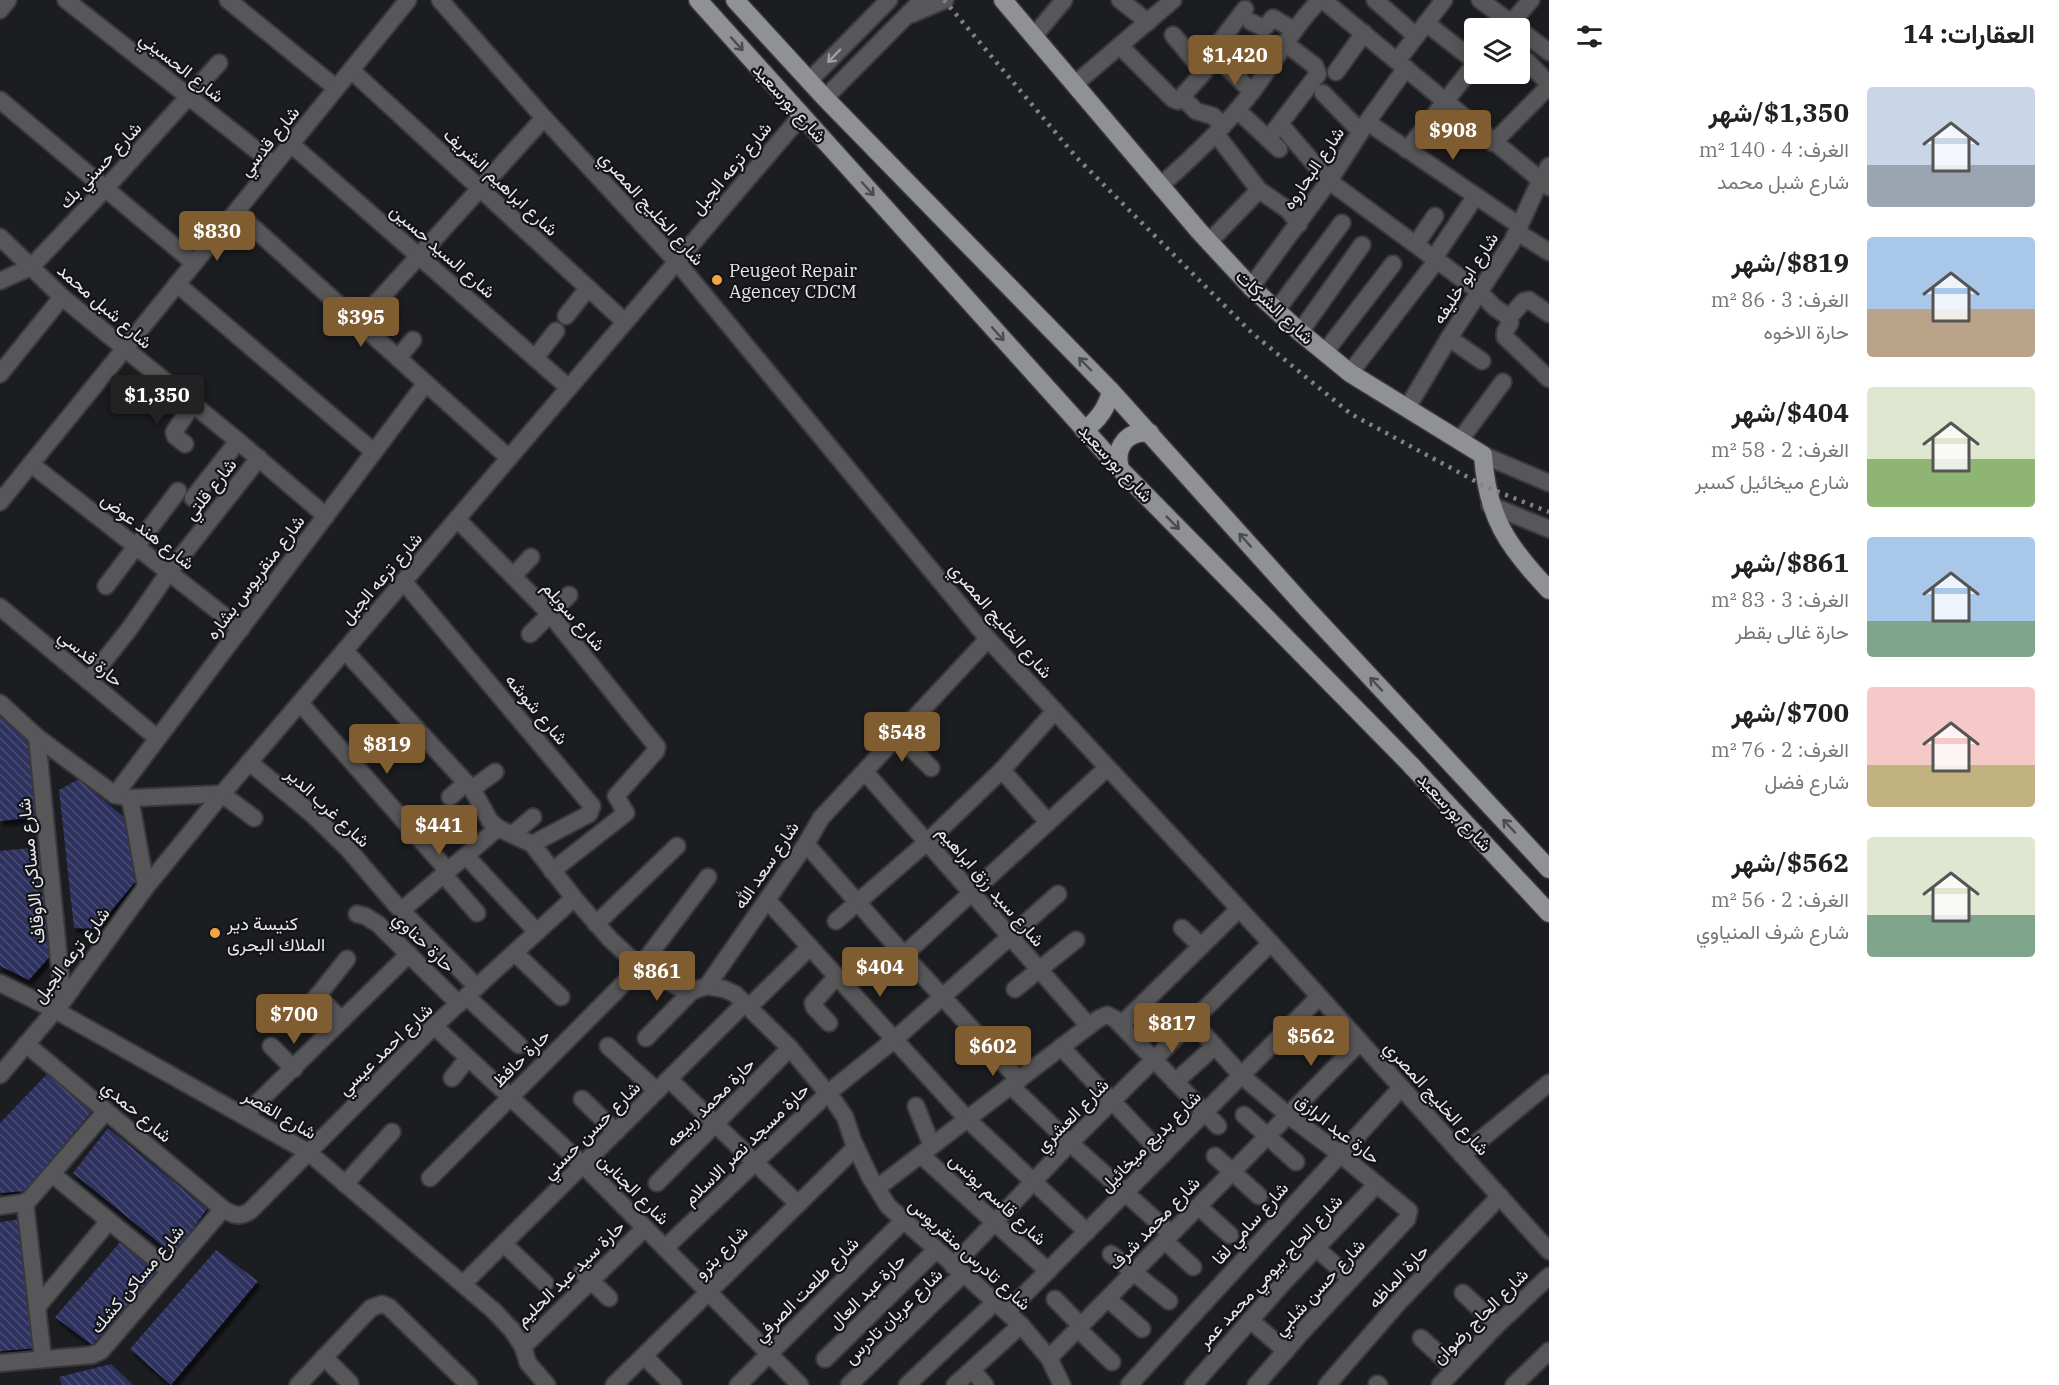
<!DOCTYPE html>
<html lang="ar">
<meta charset="utf-8">
<style>
body{margin:0;font-family:"IBM Plex Serif",Vazirmatn,serif;background:#f2f2f2;color:#222;direction:rtl;height:100vh;display:flex;flex-direction:column;font-size:22px;white-space:nowrap}
*{box-sizing:border-box;margin:0}
p{font-size:20px;color:#767676}
.icon{flex:none;width:33px;height:33px;fill:none;stroke:currentColor;stroke-width:2;stroke-linecap:round;stroke-linejoin:round}
.map{position:relative;flex:1;overflow:hidden;direction:ltr}
.panel{display:flex;flex-direction:column;background:#fff;width:510px}
.panel>*{flex:none}
.controls{position:absolute;left:1464px;top:18px;display:grid;gap:12px}
.controls a{display:grid;place-items:center;width:66px;height:66px;border-radius:6px;background:#fff;box-shadow:0 3px 15px #0003;font-size:30px}
.price{position:absolute;translate:-50% -51px;padding:0 14px;border-radius:6px;background:#805d30;color:#fff;font-size:20px;line-height:39px;filter:drop-shadow(0 2px 3px #0008)}
.price::after{content:'';position:absolute;left:50%;top:36px;width:18px;height:14px;margin-left:-9px;background:inherit;clip-path:polygon(0 0,100% 0,50% 100%)}
.price.active{background:#222;color:#fff}
ul{padding:0;list-style:none}
li{display:flex;align-items:center;gap:18px;height:150px;padding:0 24px}
li span{display:grid;place-items:center;flex:none;width:168px;height:120px;border-radius:6px;color:#555}
li>.icon{margin-inline-start:auto}
span .icon{width:72px;height:72px;fill:#fffc;stroke-width:1}
li b{font-size:26px}
h2{display:flex;justify-content:space-between;align-items:center;height:72px;padding:0 24px;font-size:26px}
main{display:flex;flex:1;min-height:0}
.map>svg:first-child{display:block}
.building{fill:url(#building-back-hatch);filter:url(#shadow)}
.lines{fill:none;stroke-linecap:round;stroke-linejoin:round}
.minor-casing{stroke:#39393d;stroke-width:20}
.major-casing{stroke:#39393d;stroke-width:21}
.minor{stroke:#575759;stroke-width:16}
.major{stroke:#909195;stroke-width:18}
.rail{stroke:#818285;stroke-width:4.5;stroke-dasharray:3 6;stroke-linecap:butt}
.oneway{stroke:#4b4c50}
.oneway2{stroke:#a0a0a2}
.poi-dot{fill:#f2a541;stroke:#131418;stroke-width:2}
.labels{text-anchor:middle;dominant-baseline:central;stroke-width:4.5;stroke-linejoin:round;paint-order:stroke}
.street-label{font-size:18px;fill:#e8e8eb;stroke:#131418}
.poi-label{font-size:18px;fill:#e8e8eb;stroke:#131418;text-anchor:start}
</style>
<main>
<section class="panel">
<h2>العقارات: 14<svg class="icon" aria-label="filters" viewBox="0 0 24 24"><path d="M4 7h16M4 17h16"/><circle cx="9" cy="7" r="2"/><circle cx="15" cy="17" r="2"/></svg></h2>
<ul>
<li><span style="background:linear-gradient(#c9d6e8 65%,#9aa5b1 0)"><svg class="icon" aria-label="home" viewBox="0 0 24 24"><path d="M3 11l9-7 9 7M6 9v11h12V9"/></svg></span><div><b>$1,350/شهر</b><p>الغرف: 4 · 140 m²</p><p>شارع شبل محمد</p></div></li>
<li><span style="background:linear-gradient(#a9c7e8 60%,#b9a48a 0)"><svg class="icon" aria-label="home" viewBox="0 0 24 24"><path d="M3 11l9-7 9 7M6 9v11h12V9"/></svg></span><div><b>$819/شهر</b><p>الغرف: 3 · 86 m²</p><p>حارة الاخوه</p></div></li>
<li><span style="background:linear-gradient(#dfe7d0 60%,#8fb573 0)"><svg class="icon" aria-label="home" viewBox="0 0 24 24"><path d="M3 11l9-7 9 7M6 9v11h12V9"/></svg></span><div><b>$404/شهر</b><p>الغرف: 2 · 58 m²</p><p>شارع ميخائيل كسبر</p></div></li>
<li><span style="background:linear-gradient(#a9c7e8 70%,#7fa58c 0)"><svg class="icon" aria-label="home" viewBox="0 0 24 24"><path d="M3 11l9-7 9 7M6 9v11h12V9"/></svg></span><div><b>$861/شهر</b><p>الغرف: 3 · 83 m²</p><p>حارة غالى بقطر</p></div></li>
<li><span style="background:linear-gradient(#f6c9c9 65%,#c2b280 0)"><svg class="icon" aria-label="home" viewBox="0 0 24 24"><path d="M3 11l9-7 9 7M6 9v11h12V9"/></svg></span><div><b>$700/شهر</b><p>الغرف: 2 · 76 m²</p><p>شارع فضل</p></div></li>
<li><span style="background:linear-gradient(#dfe7d0 65%,#7fa58c 0)"><svg class="icon" aria-label="home" viewBox="0 0 24 24"><path d="M3 11l9-7 9 7M6 9v11h12V9"/></svg></span><div><b>$562/شهر</b><p>الغرف: 2 · 56 m²</p><p>شارع شرف المنياوي</p></div></li>
</ul>
</section>
<div class="map">
<svg width="1549" height="1385" viewBox="0 0 1549 1385">
<defs>
<pattern id="building-back-hatch" width="6" height="6" patternUnits="userSpaceOnUse" patternTransform="scale(1.5)"><rect width="6" height="6" fill="#2f305f"/><path d="M-1 5l2 2M0 0l6 6M5-1l2 2" fill="none" stroke="#4d4e76"/></pattern>
<filter id="shadow"><feDropShadow dx="3" dy="5.5" stdDeviation="1.5" flood-color="#0009"/></filter>
</defs>
<rect width="100%" height="100%" fill="#1c1d21"/>
<g class="building">
<path d="M0 712 30 737 37 817 0 821Z"/>
<path d="M79 779 127 820 135 882 96 929 74 928 59 790Z"/>
<path d="M41 847 52 954 29 980 0 966V851Z"/>
<path d="M48 1073 92 1111 26 1191 0 1193V1123Z"/>
<path d="M108 1128 207 1209 174 1255 73 1173Z"/>
<path d="M23 1219 38 1348 0 1351V1222Z"/>
<path d="M122 1240 160 1273 92 1345 55 1317Z"/>
<path d="M216 1250 258 1281 171 1385 130 1349Z"/>
<path d="M111 1364 133 1385H62L59 1377Z"/>
</g>
<g class="lines">
<g class="minor-casing">
<g id="minor">
<path d="M66 0 274 164"/>
<path d="M228 0 336 88"/>
<path d="M440 0 544 118 677 262 988 639 1271 943 1549 1251"/>
<path d="M1120 0 1148 22"/>
<path d="M1323 0 1549 187"/>
<path d="M1375 0 1416 36"/>
<path d="M1480 0 1518 28"/>
<path d="M1245 9 1212 52 1252 92"/>
<path d="M0 10 8 0"/>
<path d="M912 14 945 0"/>
<path d="M1251 22 1264 28 1273 18 1294 30"/>
<path d="M1511 23 1531 0"/>
<path d="M1520 30 1549 52"/>
<path d="M1034 36 1064 0"/>
<path d="M1120 46 1173 99 1178 101 1204 72 1173 35"/>
<path d="M1397 61 1444 0"/>
<path d="M1527 61 1549 84"/>
<path d="M351 70 625 322"/>
<path d="M1336 72 1364 33"/>
<path d="M809 81 889 0"/>
<path d="M1075 84 1173 0"/>
<path d="M1323 93 1361 132"/>
<path d="M1182 97 1196 111 1213 116 1223 126"/>
<path d="M825 98 922 0"/>
<path d="M0 100 194 263"/>
<path d="M1237 110 1279 149"/>
<path d="M1367 122 1520 226"/>
<path d="M1280 124 1329 181 1480 292 1494 307 1507 316 1510 323 1505 332V337L1549 379"/>
<path d="M1216 134 1259 190 1288 210 1299 224"/>
<path d="M1268 139 1318 74 1315 66 1285 43"/>
<path d="M1493 143 1549 86"/>
<path d="M291 144 569 388"/>
<path d="M1407 150 1474 65 1472 59 1426 23"/>
<path d="M1161 185C1193 157 1225 127 1251 93 1275 62 1292 28 1320 0"/>
<path d="M236 212 509 458"/>
<path d="M1517 232 1549 252"/>
<path d="M0 237 62 297 238 441 326 516"/>
<path d="M1209 242 1259 190"/>
<path d="M1416 244 1435 216"/>
<path d="M1434 258 1475 197"/>
<path d="M0 281 31 267 105 189 219 63"/>
<path d="M177 284 374 452"/>
<path d="M1251 287 1329 181 1367 122 1406 68"/>
<path d="M1276 311 1342 223"/>
<path d="M566 316 588 288"/>
<path d="M1507 316 1513 313 1524 301 1529 300 1549 314"/>
<path d="M359 322 544 118"/>
<path d="M1300 332 1362 245"/>
<path d="M1449 338 1482 361"/>
<path d="M1325 352 1393 264"/>
<path d="M398 358 413 340"/>
<path d="M535 358 556 331"/>
<path d="M1350 373 1437 260"/>
<path d="M0 374 62 297"/>
<path d="M1407 408 1449 338 1512 242 1540 181 1549 166"/>
<path d="M1460 440 1503 382"/>
<path d="M185 444 175 436 174 432 193 404"/>
<path d="M1483 455 1549 483"/>
<path d="M31 464 241 629"/>
<path d="M193 498 238 441"/>
<path d="M0 502 408 0"/>
<path d="M1490 505 1549 529"/>
<path d="M457 519 550 614 657 747 656 751 616 796 626 813 552 871"/>
<path d="M513 576 531 557"/>
<path d="M404 582 592 806 589 814 532 844"/>
<path d="M106 586 178 491"/>
<path d="M0 607 157 738"/>
<path d="M530 634 569 595"/>
<path d="M345 651 472 789 490 821 498 828 532 844 574 898 610 939 640 967 682 989 692 991 707 986 724 989 735 994 790 1048 834 1101 845 1117 853 1141 870 1177 888 1206 1021 1325 1049 1358 1062 1385"/>
<path d="M88 681 130 628 169 572 259 458"/>
<path d="M0 703 37 737 115 795 130 798 222 794 254 818"/>
<path d="M300 703 448 871"/>
<path d="M898 735 931 768"/>
<path d="M37 737 63 1001"/>
<path d="M249 762 312 814 348 849 396 905 477 987"/>
<path d="M1002 770 1048 822"/>
<path d="M865 772 1089 1026"/>
<path d="M472 789 495 772"/>
<path d="M115 795 426 383"/>
<path d="M450 797 466 783"/>
<path d="M130 798 146 887"/>
<path d="M513 834 533 817"/>
<path d="M806 844 904 955 1019 1080"/>
<path d="M466 856 537 932"/>
<path d="M444 875 477 913"/>
<path d="M767 900 967 1119 1087 1232"/>
<path d="M402 910 498 828"/>
<path d="M357 914 365 916 378 924 459 1004"/>
<path d="M836 921 927 842 1002 770 1055 711"/>
<path d="M596 924 677 846"/>
<path d="M1182 928 1201 946"/>
<path d="M515 953 561 997"/>
<path d="M904 955 1107 768"/>
<path d="M0 983 55 1010 308 1152 494 1311 512 1330 523 1347 528 1363 547 1385"/>
<path d="M707 986 806 844 821 818 988 639"/>
<path d="M1015 989 1076 940"/>
<path d="M317 996 342 1020"/>
<path d="M467 997 519 1045"/>
<path d="M749 1007 810 947"/>
<path d="M307 1009 347 959"/>
<path d="M1192 1021 1242 1076 1288 1115 1340 1154 1409 1211 1407 1219 1301 1333 1256 1385"/>
<path d="M829 1023 814 1007 813 1003 837 976"/>
<path d="M1121 1025 1239 909"/>
<path d="M434 1026 583 1165 800 1385"/>
<path d="M646 1038 692 991"/>
<path d="M26 1044 223 1209C234 1215 239 1218 250 1211L434 1026 574 898"/>
<path d="M271 1046 294 1069"/>
<path d="M608 1046 657 1091"/>
<path d="M1061 1047 1163 1155"/>
<path d="M0 1075 63 1001 146 887 222 794 802 115"/>
<path d="M452 1078 468 1058"/>
<path d="M669 1079 798 1204"/>
<path d="M1175 1082 1215 1046"/>
<path d="M1011 1086 1070 1143 1171 1234"/>
<path d="M582 1099 616 1132"/>
<path d="M916 1106 932 1146"/>
<path d="M1244 1115 1296 1162"/>
<path d="M244 1116 409 954"/>
<path d="M921 1155 1048 1271"/>
<path d="M1462 1155 1549 1083"/>
<path d="M1215 1156 1259 1196"/>
<path d="M52 1174 170 1271"/>
<path d="M430 1178 640 967 708 877"/>
<path d="M657 1183 790 1048"/>
<path d="M345 1184 392 1132"/>
<path d="M877 1188 1098 1019 1107 1015 1115 1019 1218 1126"/>
<path d="M25 1202 43 1359"/>
<path d="M0 1206 22 1203 29 1200 106 1111"/>
<path d="M1199 1207 1230 1235"/>
<path d="M1165 1241 1193 1267"/>
<path d="M504 1244 545 1283"/>
<path d="M665 1248 828 1093 895 1039 1058 894"/>
<path d="M1316 1248 1351 1279"/>
<path d="M1111 1254 1169 1301"/>
<path d="M953 1266 1070 1143 1271 943"/>
<path d="M582 1272 609 1298"/>
<path d="M463 1284 745 1003"/>
<path d="M1463 1293 1497 1325"/>
<path d="M1055 1299 1081 1326"/>
<path d="M1108 1299 1142 1329"/>
<path d="M37 1307 109 1221"/>
<path d="M1007 1312 1319 997"/>
<path d="M1250 1320 1286 1351"/>
<path d="M1078 1329 1112 1362"/>
<path d="M1421 1338 1455 1369"/>
<path d="M523 1347 645 1228"/>
<path d="M644 1356 673 1385"/>
<path d="M324 1357 350 1383"/>
<path d="M1049 1358 1360 1042"/>
<path d="M825 1359 936 1250"/>
<path d="M0 1363 92 1355 101 1351 223 1209"/>
<path d="M972 1370 985 1385"/>
<path d="M1377 1384 1379 1385"/>
<path d="M298 1385 371 1308 382 1304 389 1307 469 1385"/>
<path d="M614 1385 856 1147"/>
<path d="M738 1385 903 1221"/>
<path d="M849 1385 963 1274"/>
<path d="M907 1385 995 1302"/>
<path d="M955 1385 1021 1325"/>
<path d="M1129 1385 1401 1088"/>
<path d="M1193 1385 1284 1282 1377 1184"/>
<path d="M1327 1385 1400 1301 1500 1196"/>
<path d="M1440 1385 1497 1325 1549 1276"/>
<path d="M1514 1385 1549 1351"/>
</g>
</g>
<g class="major-casing">
<g id="major">
<path d="M698 0 1120 469 1410 764 1549 913"/>
<path d="M735 0 825 98 1111 391 1308 610 1549 869"/>
<path d="M1003 0 1199 231 1251 287 1300 332 1350 373 1483 455C1487 517 1508 547 1549 590"/>
<path d="M1084 430C1099 420 1107 408 1111 391"/>
<path d="M1120 469C1114 447 1127 430 1150 433"/>
</g>
</g>
<use href="#minor" class="minor"/>
<use href="#major" class="major"/>
<path class="rail" d="M944 0 1077 158 1252 333 1351 414 1486 487 1549 512"/>
</g>
<defs><path id="oneway-shaft" d="M-6 0H5M1.5-3L5.5 0L1.5 3" fill="none" stroke-width="1.6" stroke-linecap="round" stroke-linejoin="round" transform="scale(1.5)"/></defs>
<g class="oneway">
<use href="#oneway-shaft" transform="translate(737 44) rotate(48)"/>
<use href="#oneway-shaft" transform="translate(868 189) rotate(48)"/>
<use href="#oneway-shaft" transform="translate(998 334) rotate(48)"/>
<use href="#oneway-shaft" transform="translate(1085 364) rotate(-134)"/>
<use href="#oneway-shaft" transform="translate(1173 523) rotate(45)"/>
<use href="#oneway-shaft" transform="translate(1245 540) rotate(-132)"/>
<use href="#oneway-shaft" transform="translate(1376 684) rotate(-133)"/>
<use href="#oneway-shaft" transform="translate(1509 826) rotate(-133)"/>
</g>
<use class="oneway2" href="#oneway-shaft" transform="translate(834 56) rotate(134)"/>
<g class="poi-dot">
<circle cx="717" cy="280" r="6"/>
<circle cx="215" cy="933" r="6"/>
</g>
<g class="labels">
<g class="street-label">
<text transform="translate(182 67) rotate(38)">شارع الحسيني</text>
<text transform="translate(790 103) rotate(48)">شارع بورسعيد</text>
<text transform="translate(269 141) rotate(-51)">شارع قدسي</text>
<text transform="translate(100 165) rotate(-47)">شارع حسني بك</text>
<text transform="translate(731 168) rotate(-50)">شارع ترعه الجبل</text>
<text transform="translate(1313 168) rotate(-56)">شارع البحاروه</text>
<text transform="translate(501 182) rotate(43)">شارع ابراهيم الشريف</text>
<text transform="translate(652 208) rotate(48)">شارع الخليج المصري</text>
<text transform="translate(443 251) rotate(41)">شارع السيد حسين</text>
<text transform="translate(1465 278) rotate(-57)">شارع ابو خليفه</text>
<text transform="translate(105 306) rotate(41)">شارع شبل محمد</text>
<text transform="translate(1275 307) rotate(43)">شارع الشركات</text>
<text transform="translate(1116 463) rotate(47)">شارع بورسعيد</text>
<text transform="translate(210 489) rotate(-52)">شارع قلتي</text>
<text transform="translate(148 531) rotate(38)">شارع هند عوض</text>
<text transform="translate(255 577) rotate(-53)">شارع منقريوس بشاره</text>
<text transform="translate(381 578) rotate(-49)">شارع ترعه الجبل</text>
<text transform="translate(574 616) rotate(49)">شارع سويلم</text>
<text transform="translate(1001 620) rotate(49)">شارع الخليج المصري</text>
<text transform="translate(91 658) rotate(40)">حارة قدسي</text>
<text transform="translate(537 709) rotate(50)">شارع شوشه</text>
<text transform="translate(328 807) rotate(43)">شارع غرب الدير</text>
<text transform="translate(1455 812) rotate(47)">شارع بورسعيد</text>
<text transform="translate(766 865) rotate(-56)">شارع سعد الله</text>
<text transform="translate(31 871) rotate(-96)">شارع مساكن الاوقاف</text>
<text transform="translate(991 886) rotate(49)">شارع سيد رزق ابراهيم</text>
<text transform="translate(424 942) rotate(44)">حارة حناوي</text>
<text transform="translate(71 955) rotate(-53)">شارع ترعه الجبل</text>
<text transform="translate(385 1049) rotate(-44)">شارع احمد عيسي</text>
<text transform="translate(521 1058) rotate(-45)">حارة حافظ</text>
<text transform="translate(1437 1098) rotate(48)">شارع الخليج المصري</text>
<text transform="translate(710 1102) rotate(-45)">حارة محمد ربيعه</text>
<text transform="translate(137 1111) rotate(40)">شارع حمدي</text>
<text transform="translate(280 1114) rotate(30)">شارع القصر</text>
<text transform="translate(1072 1115) rotate(-45)">شارع العشري</text>
<text transform="translate(1338 1129) rotate(38)">حارة عبد الرازق</text>
<text transform="translate(591 1130) rotate(-45)">شارع حسن حسني</text>
<text transform="translate(1150 1141) rotate(-45)">شارع بديع ميخائيل</text>
<text transform="translate(746 1144) rotate(-44)">حارة مسجد نصر الاسلام</text>
<text transform="translate(634 1189) rotate(45)">شارع الجناين</text>
<text transform="translate(998 1199) rotate(43)">شارع قاسم يونس</text>
<text transform="translate(1154 1223) rotate(-46)">شارع محمد شرف</text>
<text transform="translate(1250 1223) rotate(-48)">شارع سامي لقا</text>
<text transform="translate(721 1252) rotate(-45)">شارع بترو</text>
<text transform="translate(970 1254) rotate(42)">شارع تادرس منقريوس</text>
<text transform="translate(1270 1271) rotate(-47)">شارع الحاج بيومي محمد عمر</text>
<text transform="translate(570 1273) rotate(-44)">حارة سيد عبد الحليم</text>
<text transform="translate(1398 1276) rotate(-47)">حارة الماظه</text>
<text transform="translate(137 1279) rotate(-50)">شارع مساكن كشك</text>
<text transform="translate(1319 1287) rotate(-47)">شارع حسن شلبي</text>
<text transform="translate(806 1289) rotate(-45)">شارع طلعت الصرفي</text>
<text transform="translate(867 1291) rotate(-44)">حارة عبد العال</text>
<text transform="translate(893 1316) rotate(-44)">شارع عريان تادرس</text>
<text transform="translate(1480 1316) rotate(-45)">شارع الحاج رضوان</text>
</g>
<g class="poi-label">
<text x="729" y="270">Peugeot Repair<tspan x="729" dy="21">Agencey CDCM</tspan></text>
<text x="227" y="923">كنيسة دير<tspan x="227" dy="21">الملاك البحرى</tspan></text>
</g>
</g>
</svg>
<div class="controls">
<a><svg class="icon" aria-label="layers" viewBox="0 0 24 24"><path d="M12 4l9 5-9 5-9-5zM3 14l9 5 9-5"/></svg></a>
</div>
<b class="price" style="left:1235px;top:86px">$1,420</b>
<b class="price" style="left:1453px;top:161px">$908</b>
<b class="price" style="left:217px;top:262px">$830</b>
<b class="price" style="left:361px;top:348px">$395</b>
<b class="price active" style="left:157px;top:426px">$1,350</b>
<b class="price" style="left:902px;top:763px">$548</b>
<b class="price" style="left:387px;top:775px">$819</b>
<b class="price" style="left:439px;top:856px">$441</b>
<b class="price" style="left:880px;top:998px">$404</b>
<b class="price" style="left:657px;top:1002px">$861</b>
<b class="price" style="left:294px;top:1045px">$700</b>
<b class="price" style="left:1172px;top:1054px">$817</b>
<b class="price" style="left:1311px;top:1067px">$562</b>
<b class="price" style="left:993px;top:1077px">$602</b>
</div>
</main>
